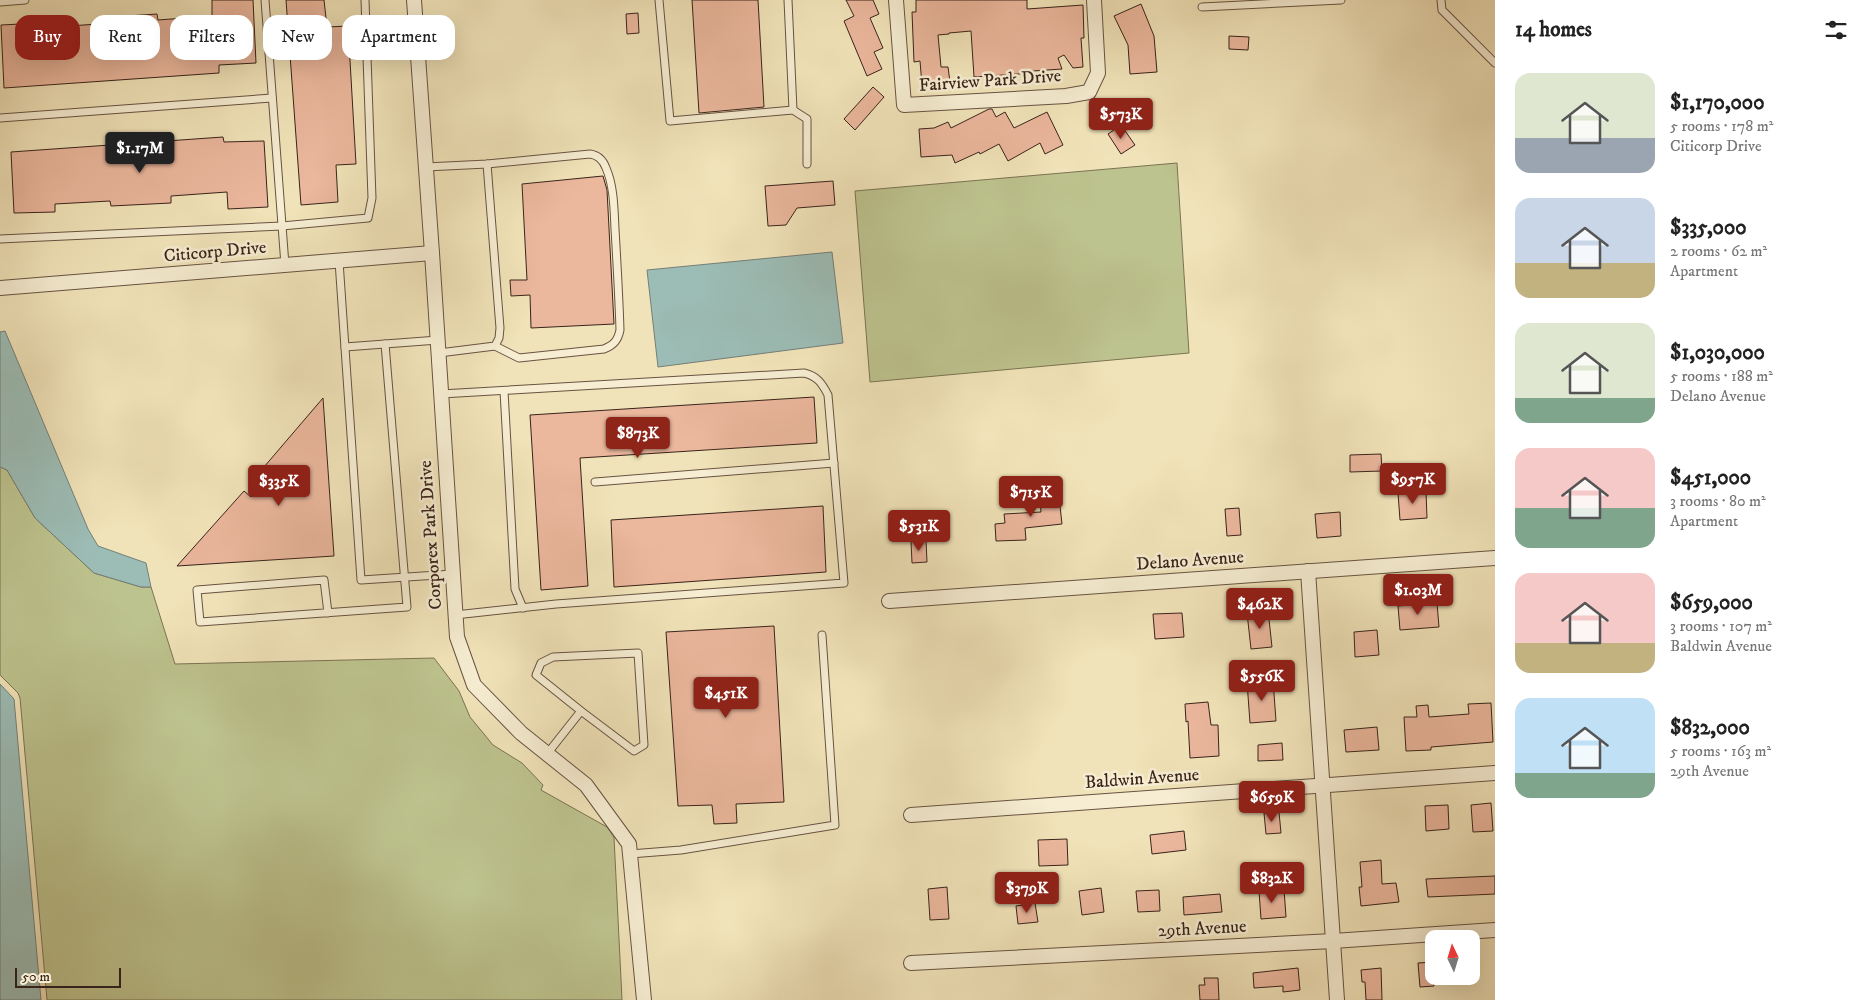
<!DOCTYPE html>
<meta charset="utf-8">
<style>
body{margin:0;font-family:"IM FELL DW Pica",serif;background:#f6f6f6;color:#222;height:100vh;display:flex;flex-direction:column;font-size:19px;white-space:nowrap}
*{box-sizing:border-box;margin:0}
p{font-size:16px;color:#767676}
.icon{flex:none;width:28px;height:28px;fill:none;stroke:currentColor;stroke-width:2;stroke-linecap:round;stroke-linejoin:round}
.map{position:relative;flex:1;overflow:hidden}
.panel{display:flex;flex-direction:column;background:#fff;width:375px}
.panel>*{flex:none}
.guide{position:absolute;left:15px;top:15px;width:475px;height:45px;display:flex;gap:10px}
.needle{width:32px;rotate:356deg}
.fabs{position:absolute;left:1425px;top:930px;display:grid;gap:10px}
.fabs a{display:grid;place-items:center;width:55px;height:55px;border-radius:10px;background:#fff;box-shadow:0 5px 20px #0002;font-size:25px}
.scale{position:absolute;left:15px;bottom:12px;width:106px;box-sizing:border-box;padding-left:5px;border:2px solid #39231a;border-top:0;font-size:14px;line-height:18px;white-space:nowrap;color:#39231a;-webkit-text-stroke:4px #f6edd2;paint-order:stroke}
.price{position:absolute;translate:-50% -42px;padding:0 11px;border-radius:5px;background:#8f2418;color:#fff;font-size:16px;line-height:32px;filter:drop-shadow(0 1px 2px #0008)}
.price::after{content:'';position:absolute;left:50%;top:30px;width:15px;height:11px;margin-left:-8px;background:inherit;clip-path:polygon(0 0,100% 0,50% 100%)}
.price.current{background:#222;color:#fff}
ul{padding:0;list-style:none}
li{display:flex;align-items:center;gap:15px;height:125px;padding:0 20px}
li span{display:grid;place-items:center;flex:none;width:140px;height:100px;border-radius:15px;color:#555}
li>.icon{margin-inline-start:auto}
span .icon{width:60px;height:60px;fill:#fffc;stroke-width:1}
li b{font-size:21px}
h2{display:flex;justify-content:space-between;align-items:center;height:60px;padding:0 20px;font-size:21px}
.tag{padding:0 18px;border-radius:15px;background:#fff;box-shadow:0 5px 20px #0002;font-size:18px;line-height:45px}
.tag.current{background:#8f2418;color:#fff}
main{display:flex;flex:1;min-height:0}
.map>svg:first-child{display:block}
.green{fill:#bdc38e;stroke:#7b7354}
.water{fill:#9cbdb6;stroke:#747f78}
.building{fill:#ebb79d;stroke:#39231a}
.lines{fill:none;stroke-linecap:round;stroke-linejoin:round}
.service-casing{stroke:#675342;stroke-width:9}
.minor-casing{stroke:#675342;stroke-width:16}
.service{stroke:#f6edd2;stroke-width:7}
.minor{stroke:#f6edd2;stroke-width:14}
.labels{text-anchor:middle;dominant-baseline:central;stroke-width:5;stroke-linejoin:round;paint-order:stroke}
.street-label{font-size:18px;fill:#39231a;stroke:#f6edd2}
</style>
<main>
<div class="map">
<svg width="1495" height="1000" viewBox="0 0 1495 1000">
<rect width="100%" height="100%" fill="#f1e3b9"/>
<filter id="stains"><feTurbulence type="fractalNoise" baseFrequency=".004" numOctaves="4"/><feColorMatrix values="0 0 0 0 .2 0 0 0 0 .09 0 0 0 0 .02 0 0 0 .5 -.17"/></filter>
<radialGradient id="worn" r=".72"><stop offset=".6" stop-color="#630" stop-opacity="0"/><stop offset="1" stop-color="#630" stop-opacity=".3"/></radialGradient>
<g class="green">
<path d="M1177 163 1189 353 870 382 855 191Z"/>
<path d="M0 467 7 470 35 518 94 573 141 587H151L175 664 434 658 459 691 470 717 493 745 522 763 543 785 541 790 607 827 614 837 622 1000H47L20 698 18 693 0 675Z"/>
</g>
<g class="water">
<path d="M832 252 843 343 658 367 647 270Z"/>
<path d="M5 331 88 529 98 546 146 563 151 587H141L94 573 35 518 7 470 0 467V332Z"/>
<path d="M0 684 14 699 41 1000H0Z"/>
</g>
<g class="building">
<path d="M212 0H253L256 63 219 65V73L4 88 1 25 40 23 41 28 98 24V18L157 14 158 20 212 16Z"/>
<path d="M286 0H324L327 27 348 26 356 164 336 165 338 202 301 205Z"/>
<path d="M692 0H758L764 107 699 113Z"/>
<path d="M846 0H873L879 14 870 18 883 48 874 52 882 69 867 76 844 21 854 16Z"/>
<path d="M916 0H1027V9L1083 5 1084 38H1081L1083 67 1073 68 1064 55 1058 58 1062 69 1033 71V73L974 77 971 31 949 33V34L938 35 941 67H948L950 82 922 85 920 61 914 62 912 12H916Z"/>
<path d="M1141 4 1154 36 1157 72 1130 74 1128 45 1114 16Z"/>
<path d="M638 13 639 33 627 34 626 14Z"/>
<path d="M1229 36 1249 37 1248 50 1229 49Z"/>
<path d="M873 87 884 97 855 130 844 119Z"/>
<path d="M989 109H992L996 117 1005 112 1014 128 1047 112 1063 145 1045 154 1040 143 1008 161 999 144 980 154 979 152 955 163 952 155 921 157 919 129 934 128 948 122 951 128Z"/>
<path d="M1121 125 1135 145 1121 154 1108 134Z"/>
<path d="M223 137 224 142 264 141 268 207 228 209 227 192 171 196V203L111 206 110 201 55 204V212L14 213 11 152Z"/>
<path d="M603 176 607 190 614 324 531 328 530 295 511 296 510 280H527L522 184Z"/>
<path d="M833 181 835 205 797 208 786 225 768 226 765 186Z"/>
<path d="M814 397 817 443 580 458 588 586 541 590 530 415Z"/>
<path d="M323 398 334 556 177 566 244 491 251 497 265 480 258 474Z"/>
<path d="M1381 454 1382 471 1350 472V455Z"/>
<path d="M1058 488 1062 524 1025 528 1026 540 996 541 995 524 1005 523 1004 514 1041 512 1039 490Z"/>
<path d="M1426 491 1427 518 1400 520 1398 493Z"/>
<path d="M823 506 826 572 614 587 611 520Z"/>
<path d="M1239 508 1241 535 1227 536 1225 509Z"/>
<path d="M1340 512 1341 536 1317 538 1315 514Z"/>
<path d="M926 540 927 562 912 563 911 541Z"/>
<path d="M1437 603 1439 627 1400 630 1398 606Z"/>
<path d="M1268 610 1272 647 1251 649 1247 613Z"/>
<path d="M1182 613 1184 637 1155 639 1153 614Z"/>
<path d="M774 626 784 802 736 804 737 823 714 824 712 805 678 806 666 632Z"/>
<path d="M1377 630 1379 655 1355 657 1354 632Z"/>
<path d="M1273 680 1276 721 1250 723 1247 682Z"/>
<path d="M1208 702 1211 725H1218L1219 756 1190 758 1188 721 1186 722 1185 704Z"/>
<path d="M1491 703 1493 742 1431 747V750L1406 751 1404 717H1417L1416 706 1428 705 1429 717 1469 714 1468 704Z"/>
<path d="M1377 727 1379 750 1346 752 1344 730Z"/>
<path d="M1282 743 1283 760 1258 761V745Z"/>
<path d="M1491 803 1493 831 1473 832 1471 805Z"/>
<path d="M1448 805 1449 829 1426 831 1425 806Z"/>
<path d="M1279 812 1281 833 1266 834 1264 813Z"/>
<path d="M1184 831 1186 850 1152 854 1150 835Z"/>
<path d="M1067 839 1068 865 1039 866 1038 840Z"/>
<path d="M1381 860 1382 884 1396 883 1399 902 1361 906 1359 887H1362L1360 862Z"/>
<path d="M1495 876V894L1428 897 1426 879Z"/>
<path d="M947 887 949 919 930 920 928 889Z"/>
<path d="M1101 888 1104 912 1082 915 1079 891Z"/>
<path d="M1284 889 1286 917 1261 919 1259 891Z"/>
<path d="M1159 890 1160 911 1138 912 1136 891Z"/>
<path d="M1220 894 1222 912 1184 915 1183 897Z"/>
<path d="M1035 903 1038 922 1018 924 1016 906Z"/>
<path d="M1434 962V986L1420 987 1418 963Z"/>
<path d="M1298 968 1300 990 1283 992V986L1254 988 1253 973Z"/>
<path d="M1381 968 1382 1000H1366L1365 982H1362L1361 970Z"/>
<path d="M1204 978H1218L1219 1000H1200L1199 985H1205Z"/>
</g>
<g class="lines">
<g class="service-casing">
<g id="service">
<path d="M265 0 285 265"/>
<path d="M659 0 670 121 793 110 807 119V164"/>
<path d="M788 0 793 110"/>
<path d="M1441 0 1442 10 1495 63"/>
<path d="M0 2 25 0"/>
<path d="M1202 7 1341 0"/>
<path d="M0 118 272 98"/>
<path d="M426 167 487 164 590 154C598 155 603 160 606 168 614 186 614 209 615 229 617 263 619 297 620 330 618 340 614 345 604 349L519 358 495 346"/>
<path d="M0 239 282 226 368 218 372 198 365 0"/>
<path d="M339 261 361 580 453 574"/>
<path d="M345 347 438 340"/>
<path d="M439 353 495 346 499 338 500 328 487 164"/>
<path d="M504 391 515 589 523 608"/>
<path d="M441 394 804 373C817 376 822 383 828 395L844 583 556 604 455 615"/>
<path d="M595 482 834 463"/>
<path d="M328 613 324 580 197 590 200 622 407 607 385 344"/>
<path d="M547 754 581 711 536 675 541 663 553 657 638 653 644 745 634 751 581 711"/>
<path d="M630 854 681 850 835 825 822 635"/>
</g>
</g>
<g class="minor-casing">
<g id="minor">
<path d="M414 0 432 253 457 637 474 685 521 733 586 785 629 844 644 1000"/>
<path d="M896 0 904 105 1066 96 1089 92 1098 73 1094 0"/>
<path d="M0 288 432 253"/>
<path d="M1308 571 1337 1000"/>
<path d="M889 601 1495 558"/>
<path d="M911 815 1495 773"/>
<path d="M911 963 1333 941 1495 930"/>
</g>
</g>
<use href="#service" class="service"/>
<use href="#minor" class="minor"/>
</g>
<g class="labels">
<g class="street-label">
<text transform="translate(990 81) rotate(-4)">Fairview Park Drive</text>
<text transform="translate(215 252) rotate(-5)">Citicorp Drive</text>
<text transform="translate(431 535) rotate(-94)">Corporex Park Drive</text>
<text transform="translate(1190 561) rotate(-4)">Delano Avenue</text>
<text transform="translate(1142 779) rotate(-4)">Baldwin Avenue</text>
<text transform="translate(1202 929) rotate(-3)">29th Avenue</text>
</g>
</g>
<rect width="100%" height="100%" filter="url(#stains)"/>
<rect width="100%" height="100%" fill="url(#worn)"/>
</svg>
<div class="fabs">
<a><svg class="needle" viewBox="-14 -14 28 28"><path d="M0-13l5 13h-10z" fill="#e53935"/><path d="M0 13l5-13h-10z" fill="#767676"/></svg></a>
</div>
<div class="scale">50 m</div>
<b class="price" style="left:1121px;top:140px">$573K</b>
<b class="price current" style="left:140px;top:174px">$1.17M</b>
<b class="price" style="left:638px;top:459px">$873K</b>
<b class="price" style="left:1413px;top:505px">$957K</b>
<b class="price" style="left:279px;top:507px">$335K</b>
<b class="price" style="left:1031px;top:518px">$715K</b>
<b class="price" style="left:919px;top:552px">$531K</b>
<b class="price" style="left:1418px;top:616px">$1.03M</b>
<b class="price" style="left:1260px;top:630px">$462K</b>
<b class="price" style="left:1262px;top:702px">$556K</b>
<b class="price" style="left:726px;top:719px">$451K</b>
<b class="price" style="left:1272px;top:823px">$659K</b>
<b class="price" style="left:1272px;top:904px">$832K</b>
<b class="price" style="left:1027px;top:914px">$379K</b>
<div class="guide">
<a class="tag current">Buy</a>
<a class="tag">Rent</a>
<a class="tag">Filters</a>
<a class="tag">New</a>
<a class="tag">Apartment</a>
</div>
</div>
<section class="panel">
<h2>14 homes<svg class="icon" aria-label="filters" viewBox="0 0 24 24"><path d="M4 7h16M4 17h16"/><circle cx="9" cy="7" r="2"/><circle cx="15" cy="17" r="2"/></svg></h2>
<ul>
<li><span style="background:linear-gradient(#dfe7d0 65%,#9aa5b1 0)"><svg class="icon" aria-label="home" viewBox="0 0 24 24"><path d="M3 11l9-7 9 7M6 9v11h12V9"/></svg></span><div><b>$1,170,000</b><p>5 rooms · 178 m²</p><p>Citicorp Drive</p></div></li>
<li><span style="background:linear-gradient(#c9d6e8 65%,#c2b280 0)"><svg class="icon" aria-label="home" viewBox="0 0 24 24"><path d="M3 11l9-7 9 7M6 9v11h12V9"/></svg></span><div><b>$335,000</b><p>2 rooms · 62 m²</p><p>Apartment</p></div></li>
<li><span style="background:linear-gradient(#dfe7d0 75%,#7fa58c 0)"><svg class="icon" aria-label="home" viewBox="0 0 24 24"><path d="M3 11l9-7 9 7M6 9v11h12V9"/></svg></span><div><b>$1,030,000</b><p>5 rooms · 188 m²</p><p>Delano Avenue</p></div></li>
<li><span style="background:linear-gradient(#f6c9c9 60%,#7fa58c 0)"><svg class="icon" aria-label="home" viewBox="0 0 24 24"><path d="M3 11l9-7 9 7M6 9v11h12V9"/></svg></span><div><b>$451,000</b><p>3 rooms · 80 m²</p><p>Apartment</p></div></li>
<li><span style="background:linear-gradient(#f6c9c9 70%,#c2b280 0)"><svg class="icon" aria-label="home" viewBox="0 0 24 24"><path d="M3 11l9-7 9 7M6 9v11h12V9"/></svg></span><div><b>$659,000</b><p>3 rooms · 107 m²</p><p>Baldwin Avenue</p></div></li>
<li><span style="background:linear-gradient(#bfe0f5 75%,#7fa58c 0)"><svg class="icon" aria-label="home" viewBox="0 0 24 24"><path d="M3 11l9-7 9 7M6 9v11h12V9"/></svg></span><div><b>$832,000</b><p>5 rooms · 163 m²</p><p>29th Avenue</p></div></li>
</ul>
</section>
</main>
